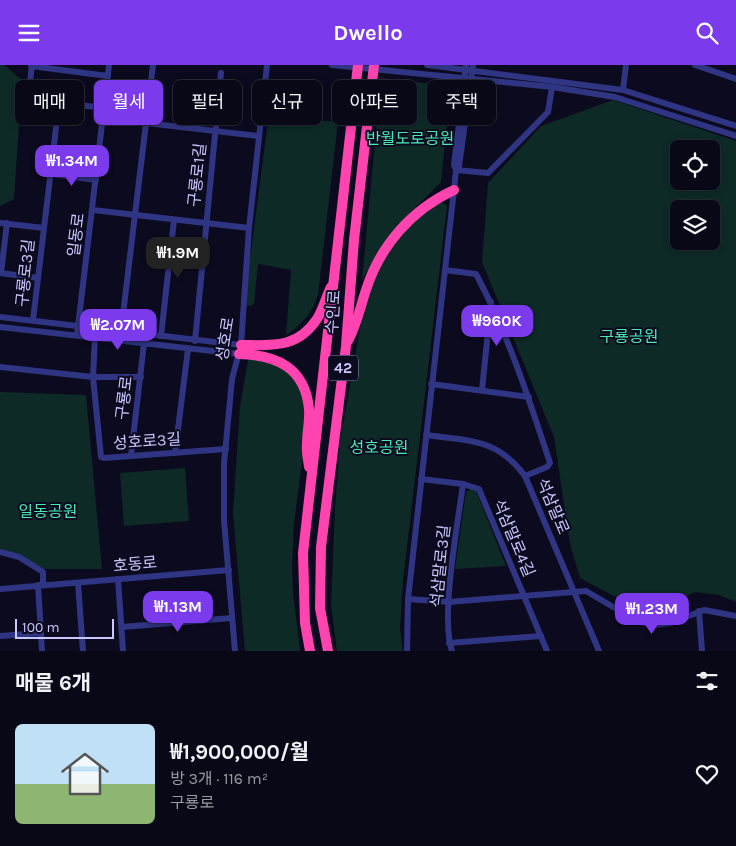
<!DOCTYPE html>
<html lang="ko">
<meta charset="utf-8">
<style>
body{margin:0;font-family:Karla,"Noto Sans KR",sans-serif;background:#171624;color:#f1f3f6;height:100vh;display:flex;flex-direction:column;font-size:19px;white-space:nowrap}
*{box-sizing:border-box;margin:0}
p{font-size:16px;color:#999aa1}
.icon{flex:none;width:28px;height:28px;fill:none;stroke:currentColor;stroke-width:2;stroke-linecap:round;stroke-linejoin:round}
.map{position:relative;height:586px;overflow:hidden}
.panel{display:flex;flex-direction:column;background:#090817;flex:1}
.panel>*{flex:none}
.guide{position:absolute;left:15px;top:15px;width:706px;height:45px;display:flex;gap:10px}
.tools{position:absolute;left:670px;top:75px;display:grid;gap:10px}
.tools a{display:grid;place-items:center;width:50px;height:50px;border-radius:8px;background:#090817;box-shadow:0 2px 8px #0003,0 0 0 1px #292936;font-size:25px}
.scale{position:absolute;left:15px;bottom:12px;width:99px;box-sizing:border-box;padding-left:5px;border:2px solid #c9c8ff;border-top:0;font-size:14px;line-height:18px;white-space:nowrap;color:#c9c8ff;-webkit-text-stroke:4px #0c0a1f;paint-order:stroke}
.price{position:absolute;translate:-50% -42px;padding:0 11px;border-radius:10px;background:#7c3aed;color:#fff;font-size:16px;line-height:32px;filter:drop-shadow(0 1px 2px #0008)}
.price::after{content:'';position:absolute;left:50%;top:30px;width:15px;height:11px;margin-left:-8px;background:inherit;clip-path:polygon(0 0,100% 0,50% 100%)}
.price.selected{background:#222;color:#fff}
ul{padding:0;list-style:none}
li{display:flex;align-items:center;gap:15px;height:125px;padding:0 15px}
li span{display:grid;place-items:center;flex:none;width:140px;height:100px;border-radius:8px;color:#555}
li>.icon{margin-inline-start:auto}
span .icon{width:60px;height:60px;fill:#fffc;stroke-width:1}
li b{font-size:21px}
h2{display:flex;justify-content:space-between;align-items:center;height:60px;padding:0 15px;font-size:21px}
.tag{padding:0 18px;border-radius:8px;background:#090817;box-shadow:0 2px 8px #0003,0 0 0 1px #292936;font-size:18px;line-height:45px}
.tag.selected{background:#7c3aed;color:#fff}
header{display:flex;justify-content:space-between;align-items:center;height:65px;padding:0 15px;background:#7c3aed;color:#fff;font-size:22px;font-weight:700}
.map>svg:first-child{display:block}
.green{fill:#0d2a26;fill-rule:evenodd}
.lines{fill:none;stroke-linecap:round;stroke-linejoin:round}
.minor{stroke:#303583;stroke-width:6}
.highway{stroke:#ff43af;stroke-width:10}
.labels{text-anchor:middle;dominant-baseline:central;stroke-width:4;stroke-linejoin:round;paint-order:stroke}
.shield{fill:#0c0a1f;stroke:#908fbc;stroke-width:1}
.shield-label{font-size:15px;font-weight:bold;fill:#c9c8ff}
.park-label{font-size:16px;fill:#49eab3;stroke:#0c0a1f}
.street-label{font-size:16px;fill:#c9c8ff;stroke:#0c0a1f}
</style>
<header><svg class="icon" aria-label="menu" viewBox="0 0 24 24"><path d="M4 6h16M4 12h16M4 18h16"/></svg>Dwello<svg class="icon" aria-label="search" viewBox="0 0 24 24"><circle cx="10" cy="10" r="6"/><path d="M15 15l6 6"/></svg></header>
<div class="map">
<svg width="736" height="586" viewBox="0 0 736 586">
<rect width="100%" height="100%" fill="#0c0a1f"/>
<g class="green">
<path d="M0 0H4L22 15 14 134 0 141Z"/>
<path d="M381 13 442 20 450 29 441 117 392 166 362 215Z"/>
<path d="M613 35 736 76V537L719 530 695 527 659 544 627 538 580 513 570 479 554 372 482 197 488 118 541 61ZM679 84H711V116H679ZM679 144H711V176H679Z"/>
<path d="M273 50 338 57 318 230C311 250 302 259 286 270L291 205 258 199 254 238 251 241 244 240 268 56Z"/>
<path d="M440 135 447 141 403 516 400 564 403 586H337L331 541 335 443 340 378 361 258 380 198 404 163Z"/>
<path d="M249 290 279 298 299 316 308 351 294 458 292 501 293 528 300 586H245L233 448 240 341Z"/>
<path d="M0 327 86 330 102 504H41L0 484Z"/>
<path d="M185 403 189 456 124 461 120 408Z"/>
<path d="M471 424 476 426 506 501 455 504 466 427Z"/>
</g>
<g class="lines">
<g class="minor">
<path d="M32 0 28 34 104 43"/>
<path d="M332 0 552 22 615 32 736 71"/>
<path d="M427 0 623 25 736 61"/>
<path d="M695 0 736 14"/>
<path d="M31 1 108 11"/>
<path d="M623 25 626 0"/>
<path d="M103 53 259 71"/>
<path d="M456 105 488 108 548 47 552 22"/>
<path d="M456 105 454 100 466 0"/>
<path d="M51 109 96 115"/>
<path d="M93 145 249 163"/>
<path d="M0 158 44 163"/>
<path d="M445 205 476 209C508 269 529 334 550 398L547 402 525 411"/>
<path d="M0 208 38 213"/>
<path d="M1 208 7 158"/>
<path d="M0 252 241 280"/>
<path d="M33 255 59 38"/>
<path d="M0 262 239 289"/>
<path d="M121 266 153 0"/>
<path d="M77 270 109 0"/>
<path d="M161 271 174 155"/>
<path d="M95 272 93 312 101 392 104 393 226 384"/>
<path d="M195 276 221 8"/>
<path d="M0 302 93 312H141"/>
<path d="M431 319 529 332"/>
<path d="M482 325 491 237"/>
<path d="M426 370C469 376 497 373 525 411L599 586"/>
<path d="M175 388 188 284"/>
<path d="M131 391 144 278"/>
<path d="M421 414 463 419 479 424 547 586"/>
<path d="M0 487 19 492 43 507V520"/>
<path d="M118 514 123 586"/>
<path d="M78 518 83 586"/>
<path d="M38 520 42 586"/>
<path d="M0 524 229 505"/>
<path d="M408 534 449 537 586 526 637 556 654 560 671 558 704 545 736 551"/>
<path d="M699 546 702 586"/>
<path d="M122 562 232 553"/>
<path d="M0 571 41 568"/>
<path d="M449 578 541 571"/>
<path d="M235 586 224 455V399L232 314 241 280 249 163 267 0"/>
<path d="M407 586 408 534 454 125 456 105 459 101 473 0"/>
<path d="M452 586C440 552 458 458 463 419"/>
</g>
<g class="highway">
<path d="M348 276C357 259 360 243 366 225 380 181 411 145 454 125"/>
<path d="M241 280C272 280 297 284 317 254 323 245 326 232 331 222"/>
<path d="M239 289C276 290 305 302 309 344 310 355 307 367 307 379 306 386 308 394 309 402"/>
<path d="M310 586 305 558 303 488 358 0"/>
<path d="M328 586 320 543 321 482 346 281 354 175 374 0"/>
</g>
</g>
<g class="labels">
<rect class="shield" x="328" y="290.5" width="30" height="25" rx="4"/>
<g class="shield-label">
<text x="343" y="303">42</text>
</g>
<g class="park-label">
<text x="410" y="73">반월도로공원</text>
<text x="629" y="271">구룡공원</text>
<text x="379" y="382">성호공원</text>
<text x="48" y="446">일동공원</text>
</g>
<g class="street-label">
<text transform="translate(197 110) rotate(-84)">구룡로1길</text>
<text transform="translate(76 170) rotate(-83)">일동로</text>
<text transform="translate(25 208) rotate(-84)">구룡로3길</text>
<text transform="translate(333 247) rotate(-86)">수인로</text>
<text transform="translate(225 274) rotate(-81)">성호로</text>
<text transform="translate(124 333) rotate(-83)">구룡로</text>
<text transform="translate(147 376) rotate(-4)">성호로3길</text>
<text transform="translate(553 441) rotate(67)">석삼말로</text>
<text transform="translate(514 473) rotate(67)">석삼말로4길</text>
<text transform="translate(135 499) rotate(-5)">호동로</text>
<text transform="translate(440 501) rotate(-84)">석삼말로3길</text>
</g>
</g>
</svg>
<div class="tools">
<a><svg class="icon" aria-label="locate" viewBox="0 0 24 24"><circle cx="12" cy="12" r="6"/><path d="M12 2v4M12 18v4M2 12h4M18 12h4"/></svg></a>
<a><svg class="icon" aria-label="layers" viewBox="0 0 24 24"><path d="M12 4l9 5-9 5-9-5zM3 14l9 5 9-5"/></svg></a>
</div>
<div class="scale">100 m</div>
<b class="price" style="left:72px;top:122px">₩1.34M</b>
<b class="price selected" style="left:178px;top:214px">₩1.9M</b>
<b class="price" style="left:497px;top:282px">₩960K</b>
<b class="price" style="left:118px;top:286px">₩2.07M</b>
<b class="price" style="left:178px;top:568px">₩1.13M</b>
<b class="price" style="left:652px;top:570px">₩1.23M</b>
<div class="guide">
<a class="tag">매매</a>
<a class="tag selected">월세</a>
<a class="tag">필터</a>
<a class="tag">신규</a>
<a class="tag">아파트</a>
<a class="tag">주택</a>
</div>
</div>
<section class="panel">
<h2>매물 6개<svg class="icon" aria-label="filters" viewBox="0 0 24 24"><path d="M4 7h16M4 17h16"/><circle cx="9" cy="7" r="2"/><circle cx="15" cy="17" r="2"/></svg></h2>
<ul>
<li><span style="background:linear-gradient(#bfe0f5 60%,#8fb573 0)"><svg class="icon" aria-label="home" viewBox="0 0 24 24"><path d="M3 11l9-7 9 7M6 9v11h12V9"/></svg></span><div><b>₩1,900,000/월</b><p>방 3개 · 116 m²</p><p>구룡로</p></div><svg class="icon" aria-label="heart" viewBox="0 0 24 24"><path d="M12 20l-8-8c-3-5 5-10 8-4 3-6 11-1 8 4z"/></svg></li>
</ul>
</section>
